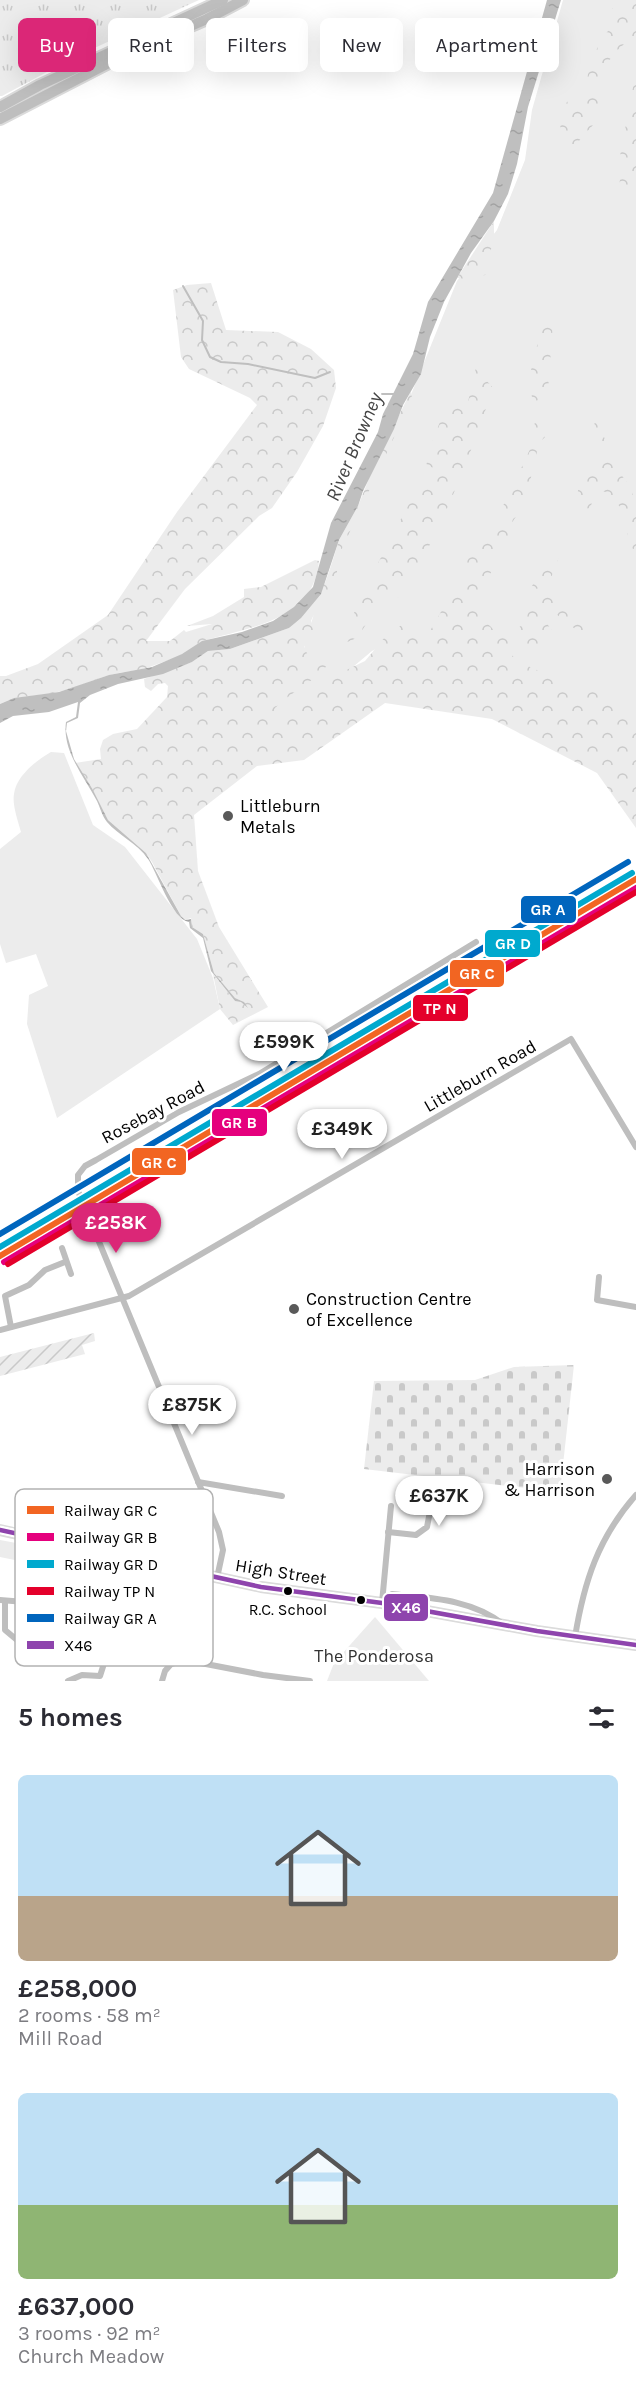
<!DOCTYPE html>
<meta charset="utf-8">
<style>
body{margin:0;font-family:Karla,sans-serif;background:#f7f7f7;color:#2b2b33;height:100vh;display:flex;flex-direction:column;font-size:22px;white-space:nowrap}
*{box-sizing:border-box;margin:0}
p{font-size:20px;color:#7c7c81}
.icon{flex:none;width:33px;height:33px;fill:none;stroke:currentColor;stroke-width:2;stroke-linecap:round;stroke-linejoin:round}
.map{position:relative;height:1681px;overflow:hidden}
.drawer{display:flex;flex-direction:column;background:#fff;flex:1}
.drawer>*{flex:none}
.banner{position:absolute;left:18px;top:18px;width:600px;height:54px;display:flex;gap:12px}
.price{position:absolute;translate:-50% -51px;padding:0 14px;border-radius:21px;background:#fff;color:#222;font-size:20px;line-height:39px;filter:drop-shadow(0 2px 3px #0008)}
.price::after{content:'';position:absolute;left:50%;top:36px;width:18px;height:14px;margin-left:-9px;background:inherit;clip-path:polygon(0 0,100% 0,50% 100%)}
.price.selected{background:#db2777;color:#fff}
ul{padding:0;list-style:none}
li{display:grid;align-content:center;gap:12px;height:318px;padding:0 18px}
li span{display:grid;place-items:center;height:186px;border-radius:9px;color:#555}
li>.icon{margin-inline-start:auto}
span .icon{width:108px;height:108px;fill:#fffc;stroke-width:1}
li b{font-size:26px}
h2{display:flex;justify-content:space-between;align-items:center;height:72px;padding:0 18px;font-size:26px}
.pill{padding:0 21px;border-radius:9px;background:#fff;box-shadow:0 6px 24px #0002;font-size:21px;line-height:54px}
.pill.selected{background:#db2777;color:#fff}
.map>svg:first-child{display:block}
.grass{fill:#ececec}
.forest{fill:url(#forest-crowns)}
.cemetery{fill:url(#cemetery-stones)}
.park{fill:url(#park-tufts)}
.garden{fill:url(#garden-furrows)}
.water{fill:url(#water-ripples)}
.lines{fill:none;stroke-linecap:round;stroke-linejoin:round}
.stream{stroke:#bfbfbf;stroke-width:2}
.primary-casing{stroke:#dbdbdb;stroke-width:12}
.highway-casing{stroke:#dbdbdb;stroke-width:14}
.street{stroke:#bebebe;stroke-width:6}
.primary{stroke:#bebebe;stroke-width:9}
.highway{stroke:#bebebe;stroke-width:10}
.bus-1-casing{stroke:#fff;stroke-width:9}
.bus-1{stroke:#8e44ad;stroke-width:4.5}
.rail-1-casing{stroke:#fff;stroke-width:10}
.rail-2-casing{stroke:#fff;stroke-width:10}
.rail-3-casing{stroke:#fff;stroke-width:10}
.rail-4-casing{stroke:#fff;stroke-width:10}
.rail-5-casing{stroke:#fff;stroke-width:10}
.rail-1{stroke:#f26522;stroke-width:6}
.rail-2{stroke:#e5007d;stroke-width:6}
.rail-3{stroke:#00a9ce;stroke-width:6}
.rail-4{stroke:#e4002b;stroke-width:6}
.rail-5{stroke:#0065bd;stroke-width:6}
.poi-dot{fill:#595959;stroke:#fff;stroke-width:2}
.bus-dot{fill:#000;stroke:#fff;stroke-width:2}
.labels{text-anchor:middle;dominant-baseline:central;stroke-width:6;stroke-linejoin:round;paint-order:stroke}
.bus-label{font-size:16px;fill:#000;stroke:#fff}
.poi-label{font-size:18px;fill:#000;stroke:#fff;text-anchor:start}
.street-label{font-size:18px;fill:#000;stroke:#fff}
.park-label{font-size:18px;fill:#333;stroke:#fff}
.water-label{font-size:20px;font-style:italic;fill:#444;stroke:#fff}
.key{fill:#fff;stroke:#b2b2b2;stroke-width:1.5}
.key-label{font-size:16px;fill:#000}
.line-badge{stroke:#fff;stroke-width:2}
.badge-label{font-size:16px;text-anchor:middle;font-weight:bold;fill:#fff}
</style>
<div class="map">
<svg width="636" height="1681" viewBox="0 0 636 1681">
<defs>
<pattern id="forest-crowns" width="20" height="18" patternUnits="userSpaceOnUse" patternTransform="scale(1.5)"><rect width="20" height="18" fill="#ececec"/><path d="M2 6a3 3 0 1 1 6 0M12 15a3 3 0 1 1 6 0" fill="none" stroke="#c9c9c9"/></pattern>
<pattern id="cemetery-stones" width="16" height="16" patternUnits="userSpaceOnUse" patternTransform="scale(1.5)"><rect width="16" height="16" fill="#ececec"/><path d="M2 7V4a2 2 0 0 1 4 0v3zM10 15v-3a2 2 0 0 1 4 0v3z" fill="#c9c9c9"/></pattern>
<pattern id="park-tufts" width="24" height="20" patternUnits="userSpaceOnUse" patternTransform="scale(1.5)"><rect width="24" height="20" fill="#ececec"/><path d="M3 7l-1-3M5 7V3M7 7l1-3M15 17l-1-3M17 17v-4M19 17l1-3" fill="none" stroke="#c9c9c9"/></pattern>
<pattern id="garden-furrows" width="10" height="10" patternUnits="userSpaceOnUse" patternTransform="scale(1.5)"><rect width="10" height="10" fill="#ececec"/><path d="M-1 1l2-2M0 10L10 0M9 11l2-2" fill="none" stroke="#c9c9c9"/></pattern>
<pattern id="water-ripples" width="26" height="14" patternUnits="userSpaceOnUse" patternTransform="scale(1.5)"><rect width="26" height="14" fill="#bfbfbf"/><path d="M2 4q2-2 4 0t4 0M15 11q2-2 4 0t4 0" fill="none" stroke="#a2a2a2"/></pattern>
</defs>
<rect width="100%" height="100%" fill="#fff"/>
<g class="grass">
<path d="M563 0H636V738L412 631 372 651 280 728 269 708 297 673 315 610 332 564 406 407 457 281 497 230 525 160 532 110Z"/>
<path d="M51 752 64 753 93 825 125 847 197 939 213 978 220 1009 57 1118 27 1024 29 995 48 986 36 954 6 963 0 944V849L21 832C18 821 12 805 14 794 16 776 37 760 51 752Z"/>
<path d="M0 1540 86 1556 81 1580 69 1571 0 1557Z"/>
<path d="M375 1617 429 1681H327L334 1663Z"/>
</g>
<g class="forest">
<path d="M618 0H636V37C623 40 602 67 599 80 597 91 599 106 599 118L572 149 563 151 559 148C559 138 561 109 567 102 571 98 579 94 584 91L590 66 600 41 608 31V16Z"/>
<path d="M636 71V172L628 191 616 203 622 168 620 163V156Z"/>
<path d="M494 221V238L489 257 491 262 485 275 468 279 457 278Z"/>
<path d="M211 283 226 330 278 332 311 349 334 370 336 388 323 426 297 472 272 508 259 516 185 589 146 641H170L184 630 186 632 212 624 187 626 213 616 244 597V589L261 587 315 560 319 561C314 621 249 627 204 641 198 643 194 647 189 650 179 657 166 661 155 665 141 671 125 671 110 675 94 679 79 687 62 691 42 697 20 694 0 704V676H6L38 664 108 615 177 512 257 405 250 398 189 369 181 357 173 290 187 285Z"/>
<path d="M549 320 553 323 548 390 545 397 534 402C523 378 538 345 545 321Z"/>
<path d="M477 363H492L495 366 494 368 486 373V380L493 388C468 462 441 532 400 598L389 594 385 609C362 615 367 637 347 642L343 630 377 577 376 567 406 509 421 485 434 478 436 473 435 468 427 466 426 459 447 403 451 401 464 404 468 402Z"/>
<path d="M411 391 412 399 338 557C336 572 339 587 329 599 323 606 315 610 311 621L315 632 304 647 311 662H321L329 655 331 660C317 681 292 691 275 708V717L280 721 289 718 336 675 365 661 385 637 403 624C413 628 419 634 430 631L446 603 454 598 459 592 465 569V558L476 538 483 531 492 529 498 524V513L506 501 531 447 532 430 539 413 542 414 545 437 539 443 525 503 509 527 511 543 495 560 494 567 477 597 476 608 483 619 495 631 503 636 521 626 527 617 529 603 543 591 542 588 534 589 532 586C539 574 547 562 554 550L559 549 561 551 551 578 550 593C557 611 586 616 590 634L584 636 551 610 542 616 552 631 537 652 523 647 510 653 517 661 567 684 582 685 629 709 631 720 636 726V828L597 773 492 719 385 703 304 760 257 766 194 815 198 871 219 927 268 1007 233 1025 220 1009 213 974 235 1001 244 1002 235 998 214 973 203 934 192 927 191 918 185 920 181 916 152 862 146 853 108 820 93 790 75 763 101 759 100 749 103 740 113 734 137 729 167 697 168 686 165 683 158 684 151 691 145 687 144 679 192 662 208 651 230 649 289 628 326 582 339 540 358 506 374 466Z"/>
<path d="M597 421 601 423 602 432 617 469 631 488 636 507V554C621 533 629 498 600 490L595 495 590 508 586 509 578 498C576 485 584 481 591 472 601 459 600 439 594 424Z"/>
</g>
<path class="cemetery" d="M574 1365 560 1492 364 1469 374 1381 475 1380 514 1367Z"/>
<path class="park" d="M0 0H199L77 56 2 96H0Z"/>
<path class="garden" d="M94 1333 95 1341 82 1345 85 1354 0 1376V1357Z"/>
<path class="water" d="M547 0H561L528 107 517 164 508 194 494 221 471 253 444 302 430 337 421 374 403 405 394 429 363 491 358 506 339 540 321 594 301 618 289 628 230 649 208 651 192 662 163 674 118 684 90 695 80 703 78 718 67 723 66 731 74 759 93 790 108 820 146 853 181 916 185 920 191 919 192 927 203 934 214 973 235 998 244 1002 248 1008 241 1002 235 1001 211 971 203 938 190 928 189 922C172 920 157 872 148 859 137 843 118 835 107 822 102 816 100 807 97 801 84 776 62 751 66 722L76 717 78 702 49 712 13 716 0 723V704L14 698 59 692 109 675 152 667 182 654 202 641 242 632 273 621 294 607 313 587 331 523 378 432 383 414 413 354 428 302 493 193Z"/>
<g class="lines">
<g class="stream">
<path d="M183 286 203 321 202 340 210 357 221 362 248 364 315 378 330 372"/>
<path d="M382 394H396"/>
</g>
<g class="primary-casing">
<path id="primary" d="M0 1530 261 1587 382 1603 537 1631 636 1645"/>
</g>
<g class="highway-casing">
<g id="highway">
<path d="M0 107 40 85 223 0"/>
<path d="M0 119 128 53 207 19 243 0"/>
</g>
</g>
<g class="street">
<path d="M62 1248 71 1274"/>
<path d="M599 1277 597 1300 636 1307"/>
<path d="M11 1327 5 1296 29 1285 45 1270 65 1262"/>
<path d="M0 1330 129 1296 571 1039 636 1147"/>
<path d="M198 1482 282 1496"/>
<path d="M388 1532 416 1535 427 1527 432 1501 414 1499"/>
<path d="M217 1578 223 1550 219 1532 78 1191V1175L85 1166 96 1160 179 1112 259 1074 476 942"/>
<path d="M0 1600 50 1604 61 1611 71 1627"/>
<path d="M5 1601V1630L23 1645 32 1661"/>
<path d="M382 1603 392 1594C430 1598 471 1599 503 1624"/>
<path d="M382 1603 391 1506"/>
<path d="M65 1617 76 1611"/>
<path d="M575 1637C584 1582 598 1538 636 1495"/>
<path d="M23 1645 32 1640"/>
<path d="M162 1654 171 1664"/>
<path d="M68 1681 82 1675 100 1676 108 1651"/>
<path d="M162 1681 165 1671 171 1664 185 1660 263 1675 310 1681"/>
</g>
<use href="#primary" class="primary"/>
<use href="#highway" class="highway"/>
<g class="bus-1-casing">
<path id="bus-1" d="M0 1530 261 1587 382 1603 537 1631 636 1645"/>
</g>
<use href="#bus-1" class="bus-1"/>
<g class="rail-1-casing">
<path id="rail-1" d="M0 1256 636 879"/>
</g>
<g class="rail-2-casing">
<path id="rail-2" d="M4 1262 636 888"/>
</g>
<g class="rail-3-casing">
<path id="rail-3" d="M0 1247 632 873"/>
</g>
<g class="rail-4-casing">
<path id="rail-4" d="M8 1264 636 892"/>
</g>
<g class="rail-5-casing">
<path id="rail-5" d="M0 1234 628 862"/>
</g>
<use href="#rail-1" class="rail-1"/>
<use href="#rail-2" class="rail-2"/>
<use href="#rail-3" class="rail-3"/>
<use href="#rail-4" class="rail-4"/>
<use href="#rail-5" class="rail-5"/>
</g>
<g class="poi-dot">
<circle cx="228" cy="816" r="6"/>
<circle cx="294" cy="1309" r="6"/>
<circle cx="607" cy="1479" r="6"/>
</g>
<g class="bus-dot">
<circle cx="288" cy="1591" r="5"/>
<circle cx="361" cy="1600" r="5"/>
</g>
<g class="labels">
<g class="bus-label">
<text x="288" y="1609">R.C. School</text>
</g>
<g class="poi-label">
<text x="240" y="806">Littleburn<tspan x="240" dy="21">Metals</tspan></text>
<text x="306" y="1299">Construction Centre<tspan x="306" dy="21">of Excellence</tspan></text>
<text x="595" y="1469" text-anchor="end">Harrison<tspan x="595" dy="21">&amp; Harrison</tspan></text>
</g>
<g class="street-label">
<text transform="translate(480 1076) rotate(-30)">Littleburn Road</text>
<text transform="translate(153 1112) rotate(-28)">Rosebay Road</text>
<text transform="translate(281 1572) rotate(9)">High Street</text>
</g>
<g class="park-label">
<text x="374" y="1656">The Ponderosa</text>
</g>
<g class="water-label">
<text transform="translate(354 447) rotate(-67)">River Browney</text>
</g>
</g>
<rect x="15" y="1489" width="198" height="177" rx="9" class="key"/>
<rect x="27" y="1506" width="27" height="8" fill="#f26522"/>
<rect x="27" y="1533" width="27" height="8" fill="#e5007d"/>
<rect x="27" y="1560" width="27" height="8" fill="#00a9ce"/>
<rect x="27" y="1587" width="27" height="8" fill="#e4002b"/>
<rect x="27" y="1614" width="27" height="8" fill="#0065bd"/>
<rect x="27" y="1641" width="27" height="8" fill="#8e44ad"/>
<g class="key-label">
<text x="64" y="1516">Railway GR C</text>
<text x="64" y="1543">Railway GR B</text>
<text x="64" y="1570">Railway GR D</text>
<text x="64" y="1597">Railway TP N</text>
<text x="64" y="1624">Railway GR A</text>
<text x="64" y="1651">X46</text>
</g>
<g class="line-badge">
<rect x="520" y="895" width="57" height="29" rx="6" fill="#0065bd"/>
<rect x="484" y="929" width="57" height="29" rx="6" fill="#00a9ce"/>
<rect x="449" y="959" width="56" height="29" rx="6" fill="#f26522"/>
<rect x="412" y="994" width="57" height="28" rx="6" fill="#e4002b"/>
<rect x="211" y="1108" width="57" height="29" rx="6" fill="#e5007d"/>
<rect x="131" y="1147" width="56" height="29" rx="6" fill="#f26522"/>
<rect x="383" y="1593" width="46" height="29" rx="6" fill="#8e44ad"/>
</g>
<g class="badge-label">
<text x="548" y="915">GR A</text>
<text x="513" y="949">GR D</text>
<text x="477" y="979">GR C</text>
<text x="440" y="1014">TP N</text>
<text x="239" y="1128">GR B</text>
<text x="159" y="1168">GR C</text>
<text x="406" y="1613">X46</text>
</g>
</svg>
<b class="price" style="left:284px;top:1073px">£599K</b>
<b class="price" style="left:342px;top:1160px">£349K</b>
<b class="price selected" style="left:116px;top:1254px">£258K</b>
<b class="price" style="left:192px;top:1436px">£875K</b>
<b class="price" style="left:439px;top:1527px">£637K</b>
<div class="banner">
<a class="pill selected">Buy</a>
<a class="pill">Rent</a>
<a class="pill">Filters</a>
<a class="pill">New</a>
<a class="pill">Apartment</a>
</div>
</div>
<section class="drawer">
<h2>5 homes<svg class="icon" aria-label="filters" viewBox="0 0 24 24"><path d="M4 7h16M4 17h16"/><circle cx="9" cy="7" r="2"/><circle cx="15" cy="17" r="2"/></svg></h2>
<ul>
<li><span style="background:linear-gradient(#bfe0f5 65%,#b9a48a 0)"><svg class="icon" aria-label="home" viewBox="0 0 24 24"><path d="M3 11l9-7 9 7M6 9v11h12V9"/></svg></span><div><b>£258,000</b><p>2 rooms · 58 m²</p><p>Mill Road</p></div></li>
<li><span style="background:linear-gradient(#bfe0f5 60%,#8fb573 0)"><svg class="icon" aria-label="home" viewBox="0 0 24 24"><path d="M3 11l9-7 9 7M6 9v11h12V9"/></svg></span><div><b>£637,000</b><p>3 rooms · 92 m²</p><p>Church Meadow</p></div></li>
</ul>
</section>
